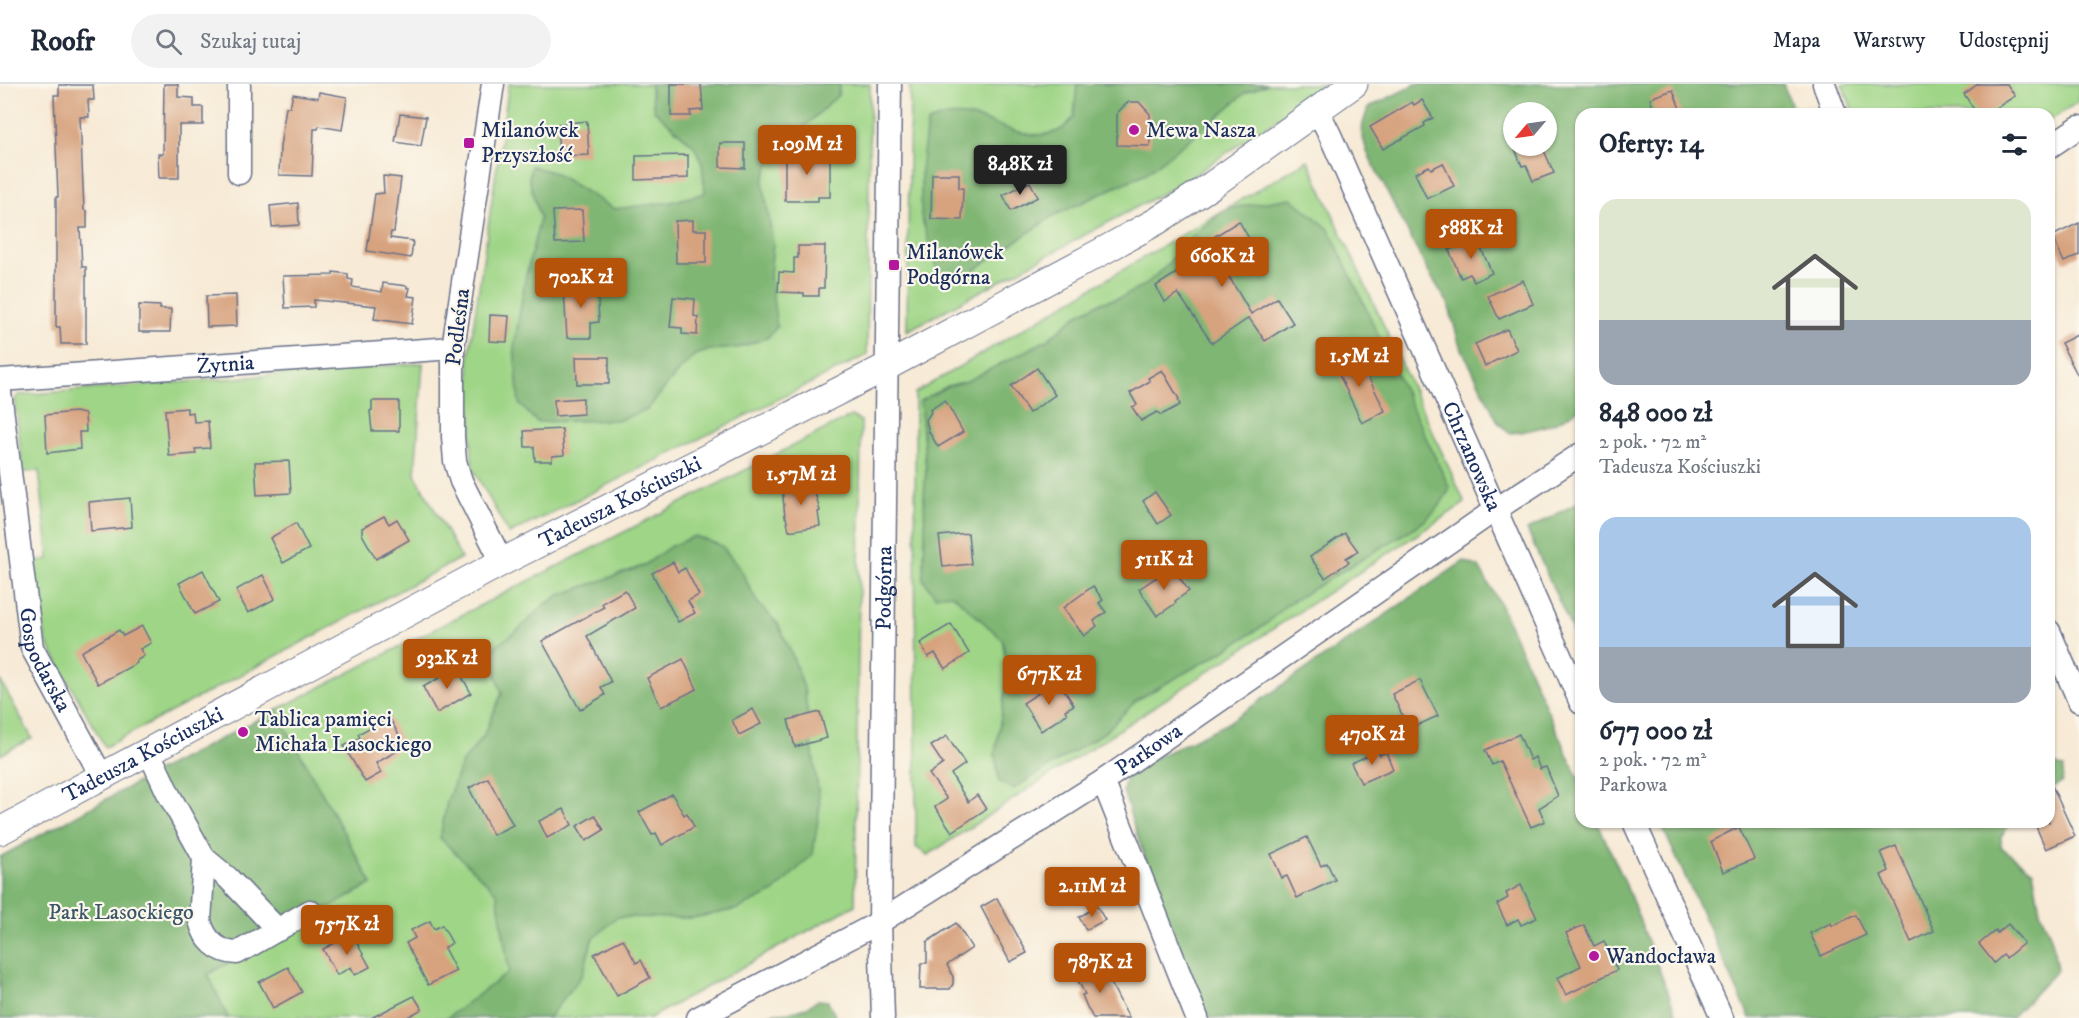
<!DOCTYPE html>
<html lang="pl">
<meta charset="utf-8">
<style>
body{margin:0;font-family:"IM FELL DW Pica",serif;background:#f2f2f3;color:#1f2937;height:100vh;display:flex;flex-direction:column;font-size:22px;white-space:nowrap}
*{box-sizing:border-box;margin:0}
p{font-size:20px;color:#747a83}
.icon{flex:none;width:33px;height:33px;fill:none;stroke:currentColor;stroke-width:2;stroke-linecap:round;stroke-linejoin:round}
.map{position:relative;flex:1;overflow:hidden}
.side{position:absolute;left:1575px;top:24px;width:480px;height:720px;display:flex;flex-direction:column;background:#fff;border-radius:18px;box-shadow:0 2px 4px #0004}
.side>*{flex:none}
.needle{width:39px;rotate:241deg}
.buttons{position:absolute;left:1503px;top:18px;display:grid;gap:12px}
.buttons a{display:grid;place-items:center;width:54px;height:54px;border-radius:50%;background:#fff;box-shadow:0 2px 4px #0004;font-size:30px}
.price{position:absolute;translate:-50% -51px;padding:0 14px;border-radius:6px;background:#b45309;color:#fff;font-size:20px;line-height:39px;filter:drop-shadow(0 2px 3px #0008)}
.price::after{content:'';position:absolute;left:50%;top:36px;width:18px;height:14px;margin-left:-9px;background:inherit;clip-path:polygon(0 0,100% 0,50% 100%)}
.price.active{background:#222;color:#fff}
ul{padding:0;list-style:none}
li{display:grid;align-content:center;gap:12px;height:318px;padding:0 24px}
li span{display:grid;place-items:center;height:186px;border-radius:18px;color:#555}
li>.icon{margin-inline-start:auto}
span .icon{width:108px;height:108px;fill:#fffc;stroke-width:1}
li b{font-size:26px}
h2{display:flex;justify-content:space-between;align-items:center;height:72px;padding:0 24px;font-size:26px}
header{display:flex;align-items:center;gap:36px;box-sizing:border-box;height:84px;padding:0 30px;background:#fff;border-bottom:2px solid #e0e1e3}
header strong{font-size:28px}
nav{display:flex;gap:33px;margin-inline-start:auto;font-size:21px}
.search{width:420px;height:54px;background:#f2f2f3;display:flex;align-items:center;gap:15px;box-sizing:border-box;padding:0 21px;border-radius:33px;color:#747a83;font-size:22px}
.map>svg:first-child{display:block}
.green{fill:#9fd586;stroke:#5d8272;stroke-width:1.5}
.forest{fill:#7fb673;stroke:#4d7268;stroke-width:1.5;fill-rule:evenodd}
.building{fill:#d7a37f}
.lines{fill:none;stroke-linecap:round;stroke-linejoin:round}
.minor-casing{stroke:#687088;stroke-width:25}
.tertiary-casing{stroke:#687088;stroke-width:29}
.minor{stroke:#fff;stroke-width:22}
.tertiary{stroke:#fff;stroke-width:27}
.poi-dot{fill:#b5179e;stroke:#fbf7ec;stroke-width:2}
.labels{text-anchor:middle;dominant-baseline:central;stroke-width:4.5;stroke-linejoin:round;paint-order:stroke}
.poi-label{font-size:22px;fill:#1b2f5e;stroke:#fbf7ec;text-anchor:start}
.street-label{font-size:22px;fill:#1b2f5e;stroke:#fbf7ec}
.park-label{font-size:22px;fill:#3c5868;stroke:#fbf7ec}
</style>
<header>
<strong>Roofr</strong>
<div class="search"><svg class="icon" aria-label="search" viewBox="0 0 24 24"><circle cx="10" cy="10" r="6"/><path d="M15 15l6 6"/></svg>Szukaj tutaj</div>
<nav><a>Mapa</a><a>Warstwy</a><a>Udostępnij</a></nav>
</header>
<div class="map">
<svg width="2079" height="934" viewBox="0 0 2079 934">
<rect width="100%" height="100%" fill="#fbf7ec"/>
<filter id="ink" filterUnits="userSpaceOnUse"><feTurbulence type="fractalNoise" baseFrequency=".0167" numOctaves="2"/><feDisplacementMap in="SourceGraphic" scale="12" xChannelSelector="R" yChannelSelector="G"/><feConvolveMatrix kernelMatrix="1 2 1 2 8 2 1 2 1" color-interpolation-filters="sRGB"/></filter>
<filter id="wash" filterUnits="userSpaceOnUse"><feTurbulence type="fractalNoise" baseFrequency=".008" numOctaves="4" result="noise"/><feDisplacementMap in="SourceGraphic" scale="24" xChannelSelector="R" yChannelSelector="G"/><feGaussianBlur stdDeviation="1.35" result="paint"/><feColorMatrix in="noise" values="0 0 0 0 0 0 0 0 0 0 0 0 0 0 0 0 0 1.4 0 .05"/><feComposite in="paint" operator="in"/></filter>
<g filter="url(#wash)">
<rect width="100%" height="100%" fill="#f7ead6"/>
<g class="green">
<path d="M509 0H870L867 271 509 450 472 383 469 272Z"/>
<path d="M910 0H1324L1274 37 1185 97 907 247Z"/>
<path d="M1842 0H2079V17L2049 37V30H1854Z"/>
<path d="M1308 76 1465 419 928 771 916 763 915 309Z"/>
<path d="M423 279 415 390 461 474 105 663 46 557 32 478 49 475 39 387 23 388 15 315 19 311Z"/>
<path d="M851 332 861 337 855 821 650 934H228L207 890 372 800 276 626Z"/>
<path d="M0 596 32 654 0 671Z"/>
</g>
<g class="forest">
<path d="M650 0H840L838 11 798 49 774 67 763 97 773 159 770 192 777 243 767 254 737 264 710 266 695 271 676 290 647 326 619 336 537 338 519 320 514 263 525 196 540 134 529 95 531 82 555 89 614 125 671 118 705 109 702 80 694 62 654 26Z"/>
<path d="M1077 0H1268L1245 9 1216 35 1146 89 1053 132 968 190 950 192 938 189 921 132V86L927 39C976 12 1016 67 1060 46 1065 44 1070 37 1074 33Z"/>
<path d="M1416 0H1783L1795 30H1581V323C1560 340 1536 347 1509 349L1498 338 1459 259 1448 219 1427 186 1367 68 1361 46 1368 24ZM1514 28H1546V62H1514Z"/>
<path d="M1291 114 1329 145 1450 405 1438 424 1422 439 1286 521 1265 541 1220 569 1138 615 1105 648 1013 705 999 698 995 670 1008 588 1002 555 952 510 935 512 923 495 925 451 924 413 926 385 920 317 948 302 967 297 1047 256 1080 229 1100 219 1122 213 1145 201 1165 183 1191 153 1226 125Z"/>
<path d="M1581 417V566L1527 446Z"/>
<path d="M695 452 722 462 741 486 757 518 778 540 791 568 804 604 820 721 813 770 774 808 738 825 693 834 617 833 592 856 583 890 548 934H447L509 888 497 809 440 754 447 718 461 680 483 653 502 609 493 582 495 562 517 547 544 521 560 511 643 482 671 462Z"/>
<path d="M1464 477 1479 483 1499 518 1581 701V738H1597L1624 796 1678 934H1209L1157 810 1132 736 1123 707 1126 692 1147 678 1226 640Z"/>
<path d="M276 626 372 800 208 890 228 934H0V773L158 687Z"/>
<path d="M2049 678 2064 684 2062 698 2049 705Z"/>
<path d="M1660 738H2012L2001 752V763L2033 787 2040 827 2052 856 2057 886 2011 934H1750Z"/>
<path d="M818 916 828 917 836 934H761C769 927 779 930 790 928 801 927 809 922 818 916Z"/>
</g>
<g id="blocks">
<g class="building">
<path d="M164 0H178V13L194 14V23H203V41H179V94H159L158 70H163Z"/>
<path d="M671 0H701L703 26 690 27 691 32H671Z"/>
<path d="M1978 0H2007L2015 12 1987 30H1977L1964 10Z"/>
<path d="M59 1H93L94 16H88L89 33H80L84 126 87 127V144H80L82 183H86V260H61L60 243H56V113H58L54 11H59Z"/>
<path d="M1673 6 1682 30H1655L1650 14Z"/>
<path d="M319 8 347 13 342 46 319 42 318 45H314L312 92 279 91 280 63 286 23H290L293 10 318 14Z"/>
<path d="M1422 16 1433 34 1424 39 1425 42 1383 65 1370 43 1412 18 1414 21Z"/>
<path d="M1128 18H1139L1150 30V62L1117 61V29Z"/>
<path d="M400 30 426 33 421 62 395 58Z"/>
<path d="M587 37 589 71 559 72 557 40Z"/>
<path d="M720 59H745V84L720 83Z"/>
<path d="M1523 62H1542L1554 89 1533 97 1526 81 1522 82 1515 65Z"/>
<path d="M785 68 824 69V72H830V113H818V117H785Z"/>
<path d="M688 71V94L636 96V72Z"/>
<path d="M1443 79 1454 102 1427 115 1415 89 1429 82 1431 85Z"/>
<path d="M932 90H959V104H963L962 136 931 135Z"/>
<path d="M383 92 401 94 394 148H391L390 154 413 157 411 174 367 167 375 110 384 109Z"/>
<path d="M1030 98 1038 113 1011 127 1003 111Z"/>
<path d="M298 119 299 141 272 143 270 122Z"/>
<path d="M582 126 584 158 555 159 553 127Z"/>
<path d="M693 136V146H706V179H676L675 137Z"/>
<path d="M1239 137 1259 172 1228 191 1251 230 1277 214 1293 239 1265 257 1249 234 1212 259 1178 209 1165 218 1156 202 1194 178 1188 169Z"/>
<path d="M2079 139V171L2064 178 2052 152Z"/>
<path d="M1476 153 1492 189 1474 198 1470 190 1461 194 1449 166Z"/>
<path d="M798 162H825L824 204H819V212H804V209L778 208 779 188 794 189V174H798Z"/>
<path d="M333 188 348 190V195L353 196 352 203 382 208 383 199 407 202V204H410L408 212 416 213 412 240 374 235 376 222 314 216V223L285 224 283 192 333 191Z"/>
<path d="M1523 196 1533 220 1499 235 1488 212Z"/>
<path d="M597 197 599 238 591 239V254H567L564 207H571L570 198Z"/>
<path d="M236 211 237 242 207 243 206 212Z"/>
<path d="M673 213 695 215 694 232 698 233 697 251 682 250V244L670 243Z"/>
<path d="M139 221 160 222V225H171L170 248H139Z"/>
<path d="M490 231 509 232 507 258 489 257Z"/>
<path d="M1507 245 1517 266 1485 282 1475 260Z"/>
<path d="M2079 250V294L2061 259Z"/>
<path d="M1356 268 1385 327 1362 339 1334 280Z"/>
<path d="M576 273H609V300H577Z"/>
<path d="M1037 284 1055 311 1029 329 1011 302Z"/>
<path d="M1162 286 1179 315 1178 316 1180 321 1161 331 1157 328 1141 337 1132 323 1137 321 1130 309 1150 297 1148 294Z"/>
<path d="M583 314V330L555 332 554 316Z"/>
<path d="M945 316 963 348 938 363 929 348 926 336 931 328 930 326Z"/>
<path d="M372 317H399V347H372L370 327 372 326Z"/>
<path d="M187 324V329L193 328 194 338 208 337 210 364 195 365 196 370 169 372 165 326Z"/>
<path d="M75 328 85 330 86 348H79L80 365 47 369 45 331Z"/>
<path d="M562 345 564 371 552 372V377H535L534 363H525L524 347Z"/>
<path d="M289 377 291 409 257 411 255 378Z"/>
<path d="M812 397 820 427 818 428 820 442 789 447 786 433H785L782 403Z"/>
<path d="M1155 408 1171 431 1158 440 1143 417Z"/>
<path d="M130 414 132 443 91 447 89 418Z"/>
<path d="M384 432 389 440 397 435 409 456 376 475 362 450V444Z"/>
<path d="M296 439 309 465 283 479 270 454Z"/>
<path d="M968 449 971 480 943 483 939 452Z"/>
<path d="M1345 449 1358 467 1346 474 1349 478 1325 494 1310 473Z"/>
<path d="M673 478 678 488 685 484 699 511 688 517 695 529 678 538 652 489Z"/>
<path d="M1172 483 1189 507 1175 517 1176 519 1157 532 1139 505Z"/>
<path d="M203 486 219 518 195 530 179 499Z"/>
<path d="M263 491 275 515 248 529 236 506Z"/>
<path d="M1093 502 1103 516 1099 519 1106 528 1094 537 1097 542 1084 552 1063 524Z"/>
<path d="M625 506 635 524 587 552 611 598 601 603 605 611 580 626 542 557 604 523 602 519Z"/>
<path d="M951 540 969 569 945 585 935 569 928 573 920 559Z"/>
<path d="M142 542 151 559 140 565 144 572 136 577 137 579 98 600 81 568 119 546 123 552Z"/>
<path d="M683 575 697 605 661 623 647 594Z"/>
<path d="M457 584 471 609 437 629 423 603Z"/>
<path d="M1420 596 1438 632 1409 645 1392 610Z"/>
<path d="M1060 600 1074 621 1065 626 1067 630 1041 647 1023 619 1049 602 1051 606Z"/>
<path d="M753 625 761 640 739 651 732 636Z"/>
<path d="M820 628 827 654 795 663 788 636Z"/>
<path d="M389 633 404 660 396 666 397 667 376 679 381 689 365 698 344 662 360 654 358 650Z"/>
<path d="M1519 650 1530 676 1535 673 1540 685 1546 683 1558 712 1539 724 1545 737 1531 743 1500 677 1492 681 1485 666Z"/>
<path d="M947 652 965 680 951 690 968 718 977 711 986 725 952 748 935 723 947 715 929 690 943 680 931 662Z"/>
<path d="M1378 667 1380 671 1386 668 1393 685 1361 699 1351 679Z"/>
<path d="M488 694 513 741 493 751 469 704Z"/>
<path d="M2049 695 2075 752 2046 765 2034 738H2049Z"/>
<path d="M672 710 684 731 687 729 694 743 662 761 656 749 652 751 639 728Z"/>
<path d="M564 725 572 741 547 754 539 737Z"/>
<path d="M595 731 604 746 586 757 577 742Z"/>
<path d="M1739 743 1754 775 1723 788 1711 757Z"/>
<path d="M1307 753 1321 782 1327 779 1335 796 1297 814 1287 792 1282 794 1271 770Z"/>
<path d="M1896 762 1934 847 1911 858 1881 791 1889 787 1881 768Z"/>
<path d="M1521 801 1537 834 1521 841 1518 835 1507 841 1497 820 1508 814 1506 809Z"/>
<path d="M997 814 1027 869 1010 878 981 823Z"/>
<path d="M1097 822 1105 836 1086 846 1079 833Z"/>
<path d="M1856 831 1866 851 1821 872 1810 849 1831 839 1832 842Z"/>
<path d="M430 837 434 845 442 841 452 859 444 864 456 887 428 901 406 859 415 854 411 846Z"/>
<path d="M956 839 972 864 947 881 953 893V900L950 905H920L921 879H927V858Z"/>
<path d="M2008 840 2024 859 2006 874 2003 871 1994 879 1979 860 1996 846 1997 849Z"/>
<path d="M1584 841 1594 862 1604 857 1617 886 1566 911 1557 894 1581 882 1566 849Z"/>
<path d="M352 850 370 883 355 891 351 883 337 891 323 865Z"/>
<path d="M623 855 636 879 641 876 650 894 617 912 594 870Z"/>
<path d="M1100 878 1121 919 1129 934H1093L1087 923 1082 911 1085 910 1075 891Z"/>
<path d="M288 883 302 908 273 924 259 898Z"/>
<path d="M414 912 422 925 406 934H371Z"/>
</g>
</g>
</g>
<g filter="url(#ink)">
<use href="#blocks" fill-opacity="0" stroke="#687088" stroke-width="1.5"/>
<g class="lines">
<g class="minor-casing">
<g id="minor">
<path d="M239 0V89"/>
<path d="M493 0 453 264V353L455 377 461 397 502 478"/>
<path d="M1824 0 1835 30"/>
<path id="s1" d="M1318 27 1330 51 1581 619"/>
<path d="M2049 63 2079 43"/>
<path id="s2" d="M0 296 453 264"/>
<path id="s3" d="M0 308 32 564 101 691"/>
<path d="M2049 547 2079 617"/>
<path d="M148 666 168 709 204 774 200 837C205 856 217 868 237 869L310 827"/>
<path d="M1103 697 1197 934"/>
<path d="M1634 738 1722 934"/>
<path d="M204 774 228 794 278 846"/>
<path id="s4" d="M698 934 880 838 1103 697 1495 426 1581 370"/>
<path id="s5" d="M883 934 880 838 890 0"/>
</g>
</g>
<g class="tertiary-casing">
<g id="tertiary">
<path id="s6" d="M0 747 502 478 886 283 1101 168 1157 137 1212 101 1354 0"/>
</g>
</g>
<use href="#minor" class="minor"/>
<use href="#tertiary" class="tertiary"/>
</g>
</g>
<g class="poi-dot">
<circle cx="1134" cy="46" r="6"/>
<rect x="463" y="53" width="12" height="12" rx="3"/>
<rect x="888" y="175" width="12" height="12" rx="3"/>
<circle cx="243" cy="648" r="6"/>
<circle cx="1594" cy="872" r="6"/>
</g>
<g class="labels">
<g class="poi-label">
<text x="481" y="46">Milanówek<tspan x="481" dy="25">Przyszłość</tspan></text>
<text x="1146" y="46">Mewa Nasza</text>
<text x="906" y="168">Milanówek<tspan x="906" dy="25">Podgórna</tspan></text>
<text x="255" y="635">Tablica pamięci<tspan x="255" dy="25">Michała Lasockiego</tspan></text>
<text x="1606" y="872">Wandocława</text>
</g>
<g class="street-label">
<text transform="translate(458 243) rotate(-83)">Podleśna</text>
<text stroke="none"><textPath href="#s2" startOffset="226">Żytnia</textPath></text>
<text stroke="none"><textPath href="#s1" startOffset="378">Chrzanowska</textPath></text>
<text stroke="none"><textPath href="#s6" startOffset="702">Tadeusza Kościuszki</textPath></text>
<text stroke="none"><textPath href="#s5" startOffset="430">Podgórna</textPath></text>
<text stroke="none"><textPath href="#s3" startOffset="273">Gospodarska</textPath></text>
<text stroke="none"><textPath href="#s4" startOffset="525">Parkowa</textPath></text>
<text stroke="none"><textPath href="#s6" startOffset="162">Tadeusza Kościuszki</textPath></text>
</g>
<g class="park-label">
<text x="121" y="828">Park Lasockiego</text>
</g>
</g>
</svg>
<div class="buttons">
<a><svg class="needle" viewBox="-14 -14 28 28"><path d="M0-13l5 13h-10z" fill="#e53935"/><path d="M0 13l5-13h-10z" fill="#747a83"/></svg></a>
</div>
<b class="price" style="left:807px;top:92px">1.09M zł</b>
<b class="price active" style="left:1020px;top:112px">848K zł</b>
<b class="price" style="left:1471px;top:176px">588K zł</b>
<b class="price" style="left:1222px;top:204px">660K zł</b>
<b class="price" style="left:581px;top:225px">702K zł</b>
<b class="price" style="left:1359px;top:304px">1.5M zł</b>
<b class="price" style="left:801px;top:422px">1.57M zł</b>
<b class="price" style="left:1164px;top:507px">511K zł</b>
<b class="price" style="left:447px;top:606px">932K zł</b>
<b class="price" style="left:1049px;top:622px">677K zł</b>
<b class="price" style="left:1372px;top:682px">470K zł</b>
<b class="price" style="left:1092px;top:834px">2.11M zł</b>
<b class="price" style="left:347px;top:872px">757K zł</b>
<b class="price" style="left:1100px;top:910px">787K zł</b>
<section class="side">
<h2>Oferty: 14<svg class="icon" aria-label="filters" viewBox="0 0 24 24"><path d="M4 7h16M4 17h16"/><circle cx="9" cy="7" r="2"/><circle cx="15" cy="17" r="2"/></svg></h2>
<ul>
<li><span style="background:linear-gradient(#dfe7d0 65%,#9aa5b1 0)"><svg class="icon" aria-label="home" viewBox="0 0 24 24"><path d="M3 11l9-7 9 7M6 9v11h12V9"/></svg></span><div><b>848 000 zł</b><p>2 pok. · 72 m²</p><p>Tadeusza Kościuszki</p></div></li>
<li><span style="background:linear-gradient(#a9c7e8 70%,#9aa5b1 0)"><svg class="icon" aria-label="home" viewBox="0 0 24 24"><path d="M3 11l9-7 9 7M6 9v11h12V9"/></svg></span><div><b>677 000 zł</b><p>2 pok. · 72 m²</p><p>Parkowa</p></div></li>
</ul>
</section>
</div>
